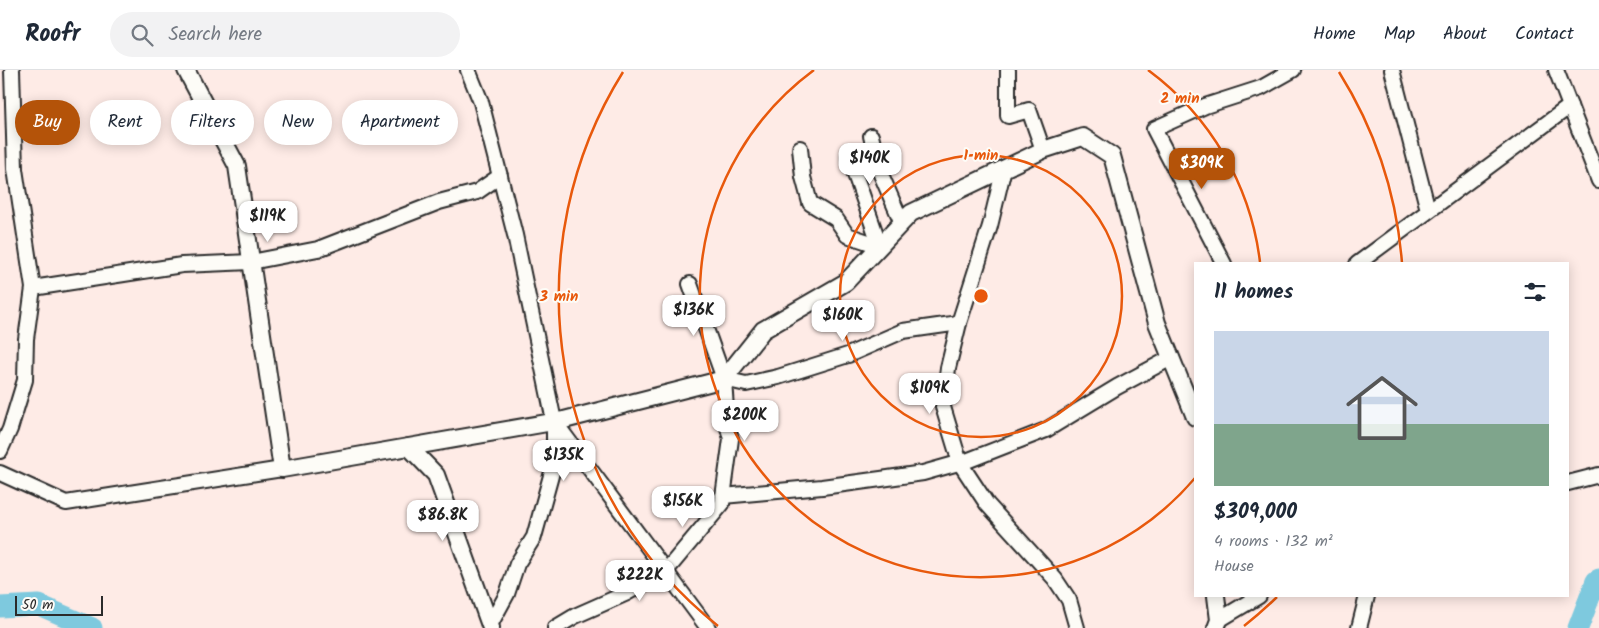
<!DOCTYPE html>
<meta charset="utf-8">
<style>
body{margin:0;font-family:Kalam,sans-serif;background:#f2f2f3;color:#1f2937;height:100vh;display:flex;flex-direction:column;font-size:19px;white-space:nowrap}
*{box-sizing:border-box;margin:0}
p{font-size:16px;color:#747a83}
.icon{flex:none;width:28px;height:28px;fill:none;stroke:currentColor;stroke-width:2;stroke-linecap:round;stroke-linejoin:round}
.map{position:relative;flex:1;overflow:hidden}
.panel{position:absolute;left:1194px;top:192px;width:375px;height:335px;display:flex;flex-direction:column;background:#fff;border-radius:0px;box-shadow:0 2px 12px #0003}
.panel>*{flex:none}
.top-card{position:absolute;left:15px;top:30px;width:475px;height:45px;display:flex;gap:10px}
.scale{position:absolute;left:15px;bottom:12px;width:88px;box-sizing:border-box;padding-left:5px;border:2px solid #2b2b2b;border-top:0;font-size:14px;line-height:18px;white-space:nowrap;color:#2b2b2b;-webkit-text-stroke:4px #fdfcf7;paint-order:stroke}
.price{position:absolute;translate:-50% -42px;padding:0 11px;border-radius:10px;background:#fff;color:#222;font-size:16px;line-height:32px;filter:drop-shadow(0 1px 2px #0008)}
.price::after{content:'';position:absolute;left:50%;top:30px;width:15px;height:11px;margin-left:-8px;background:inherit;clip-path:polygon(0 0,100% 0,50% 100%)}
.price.active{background:#b45309;color:#fff}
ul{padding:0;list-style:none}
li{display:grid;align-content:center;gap:10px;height:265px;padding:0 20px}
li+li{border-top:1px solid #e0e1e3}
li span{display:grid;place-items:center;height:155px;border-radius:0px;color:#555}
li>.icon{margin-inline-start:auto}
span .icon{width:90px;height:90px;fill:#fffc;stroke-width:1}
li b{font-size:21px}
h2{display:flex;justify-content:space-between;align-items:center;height:60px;padding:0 20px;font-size:21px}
.tag{padding:0 18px;border-radius:22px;background:#fff;box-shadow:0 2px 12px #0003;font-size:18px;line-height:45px}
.tag.active{background:#b45309;color:#fff}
header{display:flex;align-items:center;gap:30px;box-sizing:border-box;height:70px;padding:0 25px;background:#fff;border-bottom:1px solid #e0e1e3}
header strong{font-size:24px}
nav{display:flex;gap:28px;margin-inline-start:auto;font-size:18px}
.search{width:350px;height:45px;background:#f2f2f3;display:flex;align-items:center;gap:12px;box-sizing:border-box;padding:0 18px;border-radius:28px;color:#747a83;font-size:19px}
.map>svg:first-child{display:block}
.water{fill:#7ec9de;stroke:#5d8a96}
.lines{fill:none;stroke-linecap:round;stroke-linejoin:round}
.river{stroke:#7ec9de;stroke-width:21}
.minor-casing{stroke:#2b2b2b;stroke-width:18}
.tertiary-casing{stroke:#2b2b2b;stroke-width:20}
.minor{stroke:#fdfcf7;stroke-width:14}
.tertiary{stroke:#fdfcf7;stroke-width:16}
.ring{fill:none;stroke:#e8590c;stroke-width:2.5}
.centre{fill:#e8590c;stroke:#fdfcf7;stroke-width:2.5}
.ring-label{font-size:15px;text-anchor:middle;font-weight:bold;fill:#e8590c;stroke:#fdfcf7;stroke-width:4;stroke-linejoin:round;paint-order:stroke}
</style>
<header>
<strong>Roofr</strong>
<div class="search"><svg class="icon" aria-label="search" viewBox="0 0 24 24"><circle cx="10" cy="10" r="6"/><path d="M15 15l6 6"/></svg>Search here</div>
<nav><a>Home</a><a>Map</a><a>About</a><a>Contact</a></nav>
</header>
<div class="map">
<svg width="1599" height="558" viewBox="0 0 1599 558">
<rect width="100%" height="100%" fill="#feebe6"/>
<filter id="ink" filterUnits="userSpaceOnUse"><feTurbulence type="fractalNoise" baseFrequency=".02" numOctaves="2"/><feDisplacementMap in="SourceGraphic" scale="10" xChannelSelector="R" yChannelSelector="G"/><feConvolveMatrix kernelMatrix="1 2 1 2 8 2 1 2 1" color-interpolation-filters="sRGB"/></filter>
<g filter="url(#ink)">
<path class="water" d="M1599 502V530L1590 543 1579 542 1589 515Z"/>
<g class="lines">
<g class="river">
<path d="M0 537 39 535 92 558"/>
<path d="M1578 558 1596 511 1599 509"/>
</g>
<g class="minor-casing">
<g id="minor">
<path d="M468 0 481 32 515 165 554 351 708 558"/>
<path d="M1008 0V46L1029 40 1043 80"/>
<path d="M1392 0 1428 140"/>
<path d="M1556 0 1599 111"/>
<path d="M871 66 880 102 902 153"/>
<path d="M800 78 803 107 810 133 836 149 847 165 880 176"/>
<path d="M849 87 880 176"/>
<path d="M1004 98 990 156 959 253 948 298 943 337 960 393 987 434 1055 509 1069 530 1077 558"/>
<path d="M1224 194 1154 59 1205 36 1261 18 1293 0"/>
<path d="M1357 194 1570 36"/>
<path d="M33 218 182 195 251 192 318 179 439 132 477 122 500 106"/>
<path d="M724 309 746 314 778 307 848 285 903 261 959 253"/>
<path d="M0 381 10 359 25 310 26 269 33 218 15 99 12 0"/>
<path d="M0 403 66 433 282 399"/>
<path d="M1568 413 1599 405"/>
<path d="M723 426 822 417 881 409 923 403 969 390 1046 360 1117 317 1171 288"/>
<path d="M1219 550 1259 526"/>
<path d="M490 555 507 524 517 494 534 467 552 402 554 378V351"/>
<path d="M555 558 575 546 627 523 666 501 722 434 731 369 727 354 724 309 690 214"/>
<path d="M1359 558 1367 526"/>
</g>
</g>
<g class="tertiary-casing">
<g id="tertiary">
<path d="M186 0 237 96 282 399 564 350 724 309 763 260 846 212 911 143 1043 80 1083 67 1112 86 1157 253 1195 347"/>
<path d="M409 377 436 405 491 558"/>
<path d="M1216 558 1219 550 1216 526"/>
</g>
</g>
<use href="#minor" class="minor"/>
<use href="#tertiary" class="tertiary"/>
</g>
</g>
<g class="ring">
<circle cx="981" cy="226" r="141"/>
<path d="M1195 408A281 281 0 1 1 814 0M1148 0A281 281 0 0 1 1260 192"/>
<path d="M1277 527A422 422 0 0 1 1244 556M718 556A422 422 0 0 1 623 2M1339 2A422 422 0 0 1 1402 193"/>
</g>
<circle cx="981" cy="226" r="8" class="centre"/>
<g class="ring-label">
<text x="1180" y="33">2 min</text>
<text x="981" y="90">1 min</text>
<text x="559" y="231">3 min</text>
</g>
</svg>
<div class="scale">50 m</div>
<b class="price" style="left:870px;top:115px">$140K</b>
<b class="price active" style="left:1202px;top:120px">$309K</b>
<b class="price" style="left:268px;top:173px">$119K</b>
<b class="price" style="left:694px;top:267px">$136K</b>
<b class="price" style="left:843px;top:272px">$160K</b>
<b class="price" style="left:930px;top:345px">$109K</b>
<b class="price" style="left:745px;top:372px">$200K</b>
<b class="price" style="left:564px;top:412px">$135K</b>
<b class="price" style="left:683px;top:458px">$156K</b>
<b class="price" style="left:443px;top:472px">$86.8K</b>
<b class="price" style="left:640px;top:532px">$222K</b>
<div class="top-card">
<a class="tag active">Buy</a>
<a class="tag">Rent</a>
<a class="tag">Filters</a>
<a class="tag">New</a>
<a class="tag">Apartment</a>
</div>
<section class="panel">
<h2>11 homes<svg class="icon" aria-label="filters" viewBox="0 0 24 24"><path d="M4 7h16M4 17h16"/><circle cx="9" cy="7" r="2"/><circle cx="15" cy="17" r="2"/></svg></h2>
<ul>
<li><span style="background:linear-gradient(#c9d6e8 60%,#7fa58c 0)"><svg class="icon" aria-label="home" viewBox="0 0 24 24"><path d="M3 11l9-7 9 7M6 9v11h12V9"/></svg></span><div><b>$309,000</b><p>4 rooms · 132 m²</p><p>House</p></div></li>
</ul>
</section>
</div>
